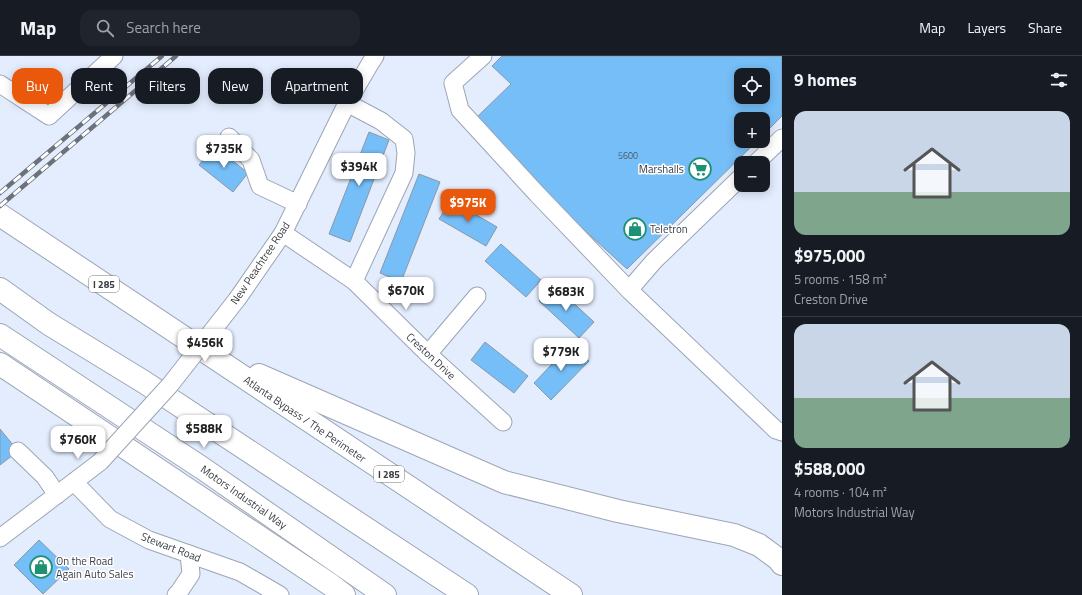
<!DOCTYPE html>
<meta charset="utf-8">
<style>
body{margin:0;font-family:"Titillium Web",sans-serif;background:#20242c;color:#f1f3f6;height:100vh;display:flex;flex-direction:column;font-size:15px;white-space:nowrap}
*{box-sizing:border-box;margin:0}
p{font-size:13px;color:#9ea1a6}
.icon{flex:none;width:22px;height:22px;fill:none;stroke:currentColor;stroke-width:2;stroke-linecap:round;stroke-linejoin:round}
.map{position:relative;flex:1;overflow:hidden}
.panel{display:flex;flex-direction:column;background:#171b24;width:300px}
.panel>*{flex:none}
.hud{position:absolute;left:12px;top:12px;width:380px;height:36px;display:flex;gap:8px}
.controls{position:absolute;left:734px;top:12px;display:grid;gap:8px}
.controls a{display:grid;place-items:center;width:36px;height:36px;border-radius:8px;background:#171b24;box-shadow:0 2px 10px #0003;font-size:20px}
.price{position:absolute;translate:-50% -34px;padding:0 9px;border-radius:8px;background:#fff;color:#222;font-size:13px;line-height:26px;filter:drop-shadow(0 1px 2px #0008)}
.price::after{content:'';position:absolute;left:50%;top:24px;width:12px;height:9px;margin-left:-6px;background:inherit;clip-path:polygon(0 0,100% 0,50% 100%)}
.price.selected{background:#ea580c;color:#fff}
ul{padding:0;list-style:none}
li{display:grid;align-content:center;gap:8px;height:212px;padding:0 12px}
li+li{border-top:1px solid #363941}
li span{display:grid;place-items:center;height:124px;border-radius:12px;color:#555}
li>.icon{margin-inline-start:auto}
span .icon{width:72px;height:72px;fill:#fffc;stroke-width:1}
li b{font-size:17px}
h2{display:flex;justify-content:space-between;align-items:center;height:48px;padding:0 12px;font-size:17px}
.tag{padding:0 14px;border-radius:12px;background:#171b24;box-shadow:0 2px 10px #0003;font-size:14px;line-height:36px}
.tag.selected{background:#ea580c;color:#fff}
header{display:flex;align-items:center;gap:24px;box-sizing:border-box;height:56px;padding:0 20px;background:#171b24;border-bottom:1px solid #363941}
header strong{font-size:19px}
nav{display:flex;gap:22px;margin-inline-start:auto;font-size:14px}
.search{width:280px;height:36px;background:#20242c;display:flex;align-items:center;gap:10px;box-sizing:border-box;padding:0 14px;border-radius:12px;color:#9ea1a6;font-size:15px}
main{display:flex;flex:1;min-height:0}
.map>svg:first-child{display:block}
.building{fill:#76bef7;stroke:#8a98a5;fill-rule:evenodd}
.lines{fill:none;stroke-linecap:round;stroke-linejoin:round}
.minor-casing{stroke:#9ca5b5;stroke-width:19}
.major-casing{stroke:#9ca5b5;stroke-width:24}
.highway-casing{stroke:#9ca5b5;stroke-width:24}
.minor{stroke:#fff;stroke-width:17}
.major{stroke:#fff;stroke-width:22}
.highway{stroke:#fff;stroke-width:22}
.rail-casing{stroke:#6c727c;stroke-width:4.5}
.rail{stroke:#fff;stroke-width:3;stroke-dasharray:9;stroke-linecap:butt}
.minor-bridge-casing{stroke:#9ca5b5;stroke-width:19;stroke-linecap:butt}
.minor-bridge{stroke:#fff;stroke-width:17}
.labels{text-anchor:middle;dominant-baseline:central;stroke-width:3;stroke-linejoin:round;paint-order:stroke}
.number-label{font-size:9px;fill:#485c70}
.shield{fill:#fff;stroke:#74767b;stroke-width:1}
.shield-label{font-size:10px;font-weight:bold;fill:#383c43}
.poi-label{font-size:11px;fill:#383c43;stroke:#fff;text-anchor:start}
.street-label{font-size:11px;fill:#383c43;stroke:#fff}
</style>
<header>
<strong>Map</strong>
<div class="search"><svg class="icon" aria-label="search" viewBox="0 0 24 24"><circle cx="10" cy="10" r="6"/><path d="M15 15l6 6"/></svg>Search here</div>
<nav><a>Map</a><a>Layers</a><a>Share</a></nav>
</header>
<main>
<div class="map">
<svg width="782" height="539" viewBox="0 0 782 539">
<rect width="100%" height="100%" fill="#e3edfe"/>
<g class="building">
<path d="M502 0H782V60L763 79V63H741V85H757L627 213 570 161 523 115 526 112 476 62 511 28 492 10ZM741 19H763V41H741Z"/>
<path d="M369 76 389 84 350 186 329 178Z"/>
<path d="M214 90 248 117 233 136 199 109Z"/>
<path d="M419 118 440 126 401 226 380 217Z"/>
<path d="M451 144 497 171 486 190 439 163Z"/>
<path d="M501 188 541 224 526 241 485 205Z"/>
<path d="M554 229 594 266 579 282 539 245Z"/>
<path d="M485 286 528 320 514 337 471 304Z"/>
<path d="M571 288 589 305 551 344 534 327Z"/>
<path d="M0 373 18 395 0 409Z"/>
<path d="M39 484 69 513 43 538 14 509Z"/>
</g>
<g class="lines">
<g class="minor-casing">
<g id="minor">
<path d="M483 0 453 27 460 54 537 138 629 234"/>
<path d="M0 28 49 60 114 0"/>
<path d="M347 47 381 65 404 83 406 97 404 117 354 225"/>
<path d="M229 81 251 104 260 130 298 148"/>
<path d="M756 107 782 82"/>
<path d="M741 121 654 205 629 234 776 374 782 376"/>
<path d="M283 177 354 225 428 298 503 366"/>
<path d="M238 242 283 177 347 47 371 6 375 0"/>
<path d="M428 298 477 240"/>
<path d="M18 395 45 421 57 439"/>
<path d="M74 426 110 463 149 484 240 516 280 539"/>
<path d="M0 482 100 406"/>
<path d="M176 539 179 536 191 518 189 498"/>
</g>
</g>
<g class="major-casing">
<g id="major">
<path d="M0 279 202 412 385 539"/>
<path d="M0 308 331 529 344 539"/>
</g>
</g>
<g class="highway-casing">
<g id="highway">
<path d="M0 159 571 539"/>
<path d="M0 233 49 268 144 326 467 539"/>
<path d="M259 319 504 426 618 455 734 479 759 489 778 503 782 508"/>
</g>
</g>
<use href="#minor" class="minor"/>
<use href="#major" class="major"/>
<use href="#highway" class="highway"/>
<g class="rail-casing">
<g id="rail">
<path d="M0 137 162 0"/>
<path d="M0 150 176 0"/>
</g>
</g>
<use href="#rail" class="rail"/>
<g class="minor-bridge-casing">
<path id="minor-bridge" d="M100 406 170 329 238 242"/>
</g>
<use href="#minor-bridge" class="minor-bridge"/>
</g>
<defs>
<g id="supermarket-ring" transform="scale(1.15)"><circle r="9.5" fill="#fff" stroke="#1d9174" stroke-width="1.5"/><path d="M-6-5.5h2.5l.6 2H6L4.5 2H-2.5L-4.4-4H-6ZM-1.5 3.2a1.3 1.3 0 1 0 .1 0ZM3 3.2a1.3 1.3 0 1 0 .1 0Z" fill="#1d9174"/></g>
<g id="shop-ring" transform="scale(1.15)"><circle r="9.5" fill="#fff" stroke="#1d9174" stroke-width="1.5"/><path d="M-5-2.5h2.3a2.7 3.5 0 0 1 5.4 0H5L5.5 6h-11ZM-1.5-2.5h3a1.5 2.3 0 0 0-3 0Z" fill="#1d9174"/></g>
</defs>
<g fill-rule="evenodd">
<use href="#supermarket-ring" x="700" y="113"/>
<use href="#shop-ring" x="635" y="173"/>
<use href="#shop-ring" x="41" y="511"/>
</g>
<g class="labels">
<g class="number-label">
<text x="628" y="99">5600</text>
</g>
<g class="shield">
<rect x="89" y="220" width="30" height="16" rx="3"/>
<rect x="374" y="410" width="30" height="16" rx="3"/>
</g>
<g class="shield-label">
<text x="104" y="228">I 285</text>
<text x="389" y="418">I 285</text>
</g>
<g class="poi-label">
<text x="684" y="113" text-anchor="end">Marshalls</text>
<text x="650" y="173">Teletron</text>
<text x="56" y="505">On the Road<tspan x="56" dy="13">Again Auto Sales</tspan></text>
</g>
<g class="street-label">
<text transform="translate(260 207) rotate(-56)">New Peachtree Road</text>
<text transform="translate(431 300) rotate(43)">Creston Drive</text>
<text transform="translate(305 363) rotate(34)">Atlanta Bypass / The Perimeter</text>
<text transform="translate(244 441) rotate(35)">Motors Industrial Way</text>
<text transform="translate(171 491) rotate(21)">Stewart Road</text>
</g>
</g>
</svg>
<div class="controls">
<a><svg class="icon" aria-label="locate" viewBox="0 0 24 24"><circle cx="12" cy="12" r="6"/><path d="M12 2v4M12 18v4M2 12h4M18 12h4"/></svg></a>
<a>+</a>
<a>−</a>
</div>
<b class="price" style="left:224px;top:113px">$735K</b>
<b class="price" style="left:359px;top:131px">$394K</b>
<b class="price selected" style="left:468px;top:167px">$975K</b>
<b class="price" style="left:406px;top:255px">$670K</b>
<b class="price" style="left:566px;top:256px">$683K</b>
<b class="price" style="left:205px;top:307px">$456K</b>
<b class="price" style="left:561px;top:316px">$779K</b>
<b class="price" style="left:204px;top:393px">$588K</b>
<b class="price" style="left:78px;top:404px">$760K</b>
<div class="hud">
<a class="tag selected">Buy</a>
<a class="tag">Rent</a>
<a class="tag">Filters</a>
<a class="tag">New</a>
<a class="tag">Apartment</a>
</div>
</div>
<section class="panel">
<h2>9 homes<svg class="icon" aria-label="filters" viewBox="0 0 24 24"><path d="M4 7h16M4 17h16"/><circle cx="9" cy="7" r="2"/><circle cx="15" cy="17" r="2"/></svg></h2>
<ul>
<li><span style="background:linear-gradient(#c9d6e8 65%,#7fa58c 0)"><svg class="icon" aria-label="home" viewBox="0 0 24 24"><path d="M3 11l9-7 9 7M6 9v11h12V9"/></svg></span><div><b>$975,000</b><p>5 rooms · 158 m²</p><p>Creston Drive</p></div></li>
<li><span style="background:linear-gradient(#c9d6e8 60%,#7fa58c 0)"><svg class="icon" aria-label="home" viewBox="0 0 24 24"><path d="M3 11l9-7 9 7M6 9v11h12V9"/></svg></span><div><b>$588,000</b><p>4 rooms · 104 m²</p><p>Motors Industrial Way</p></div></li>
</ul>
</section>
</main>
